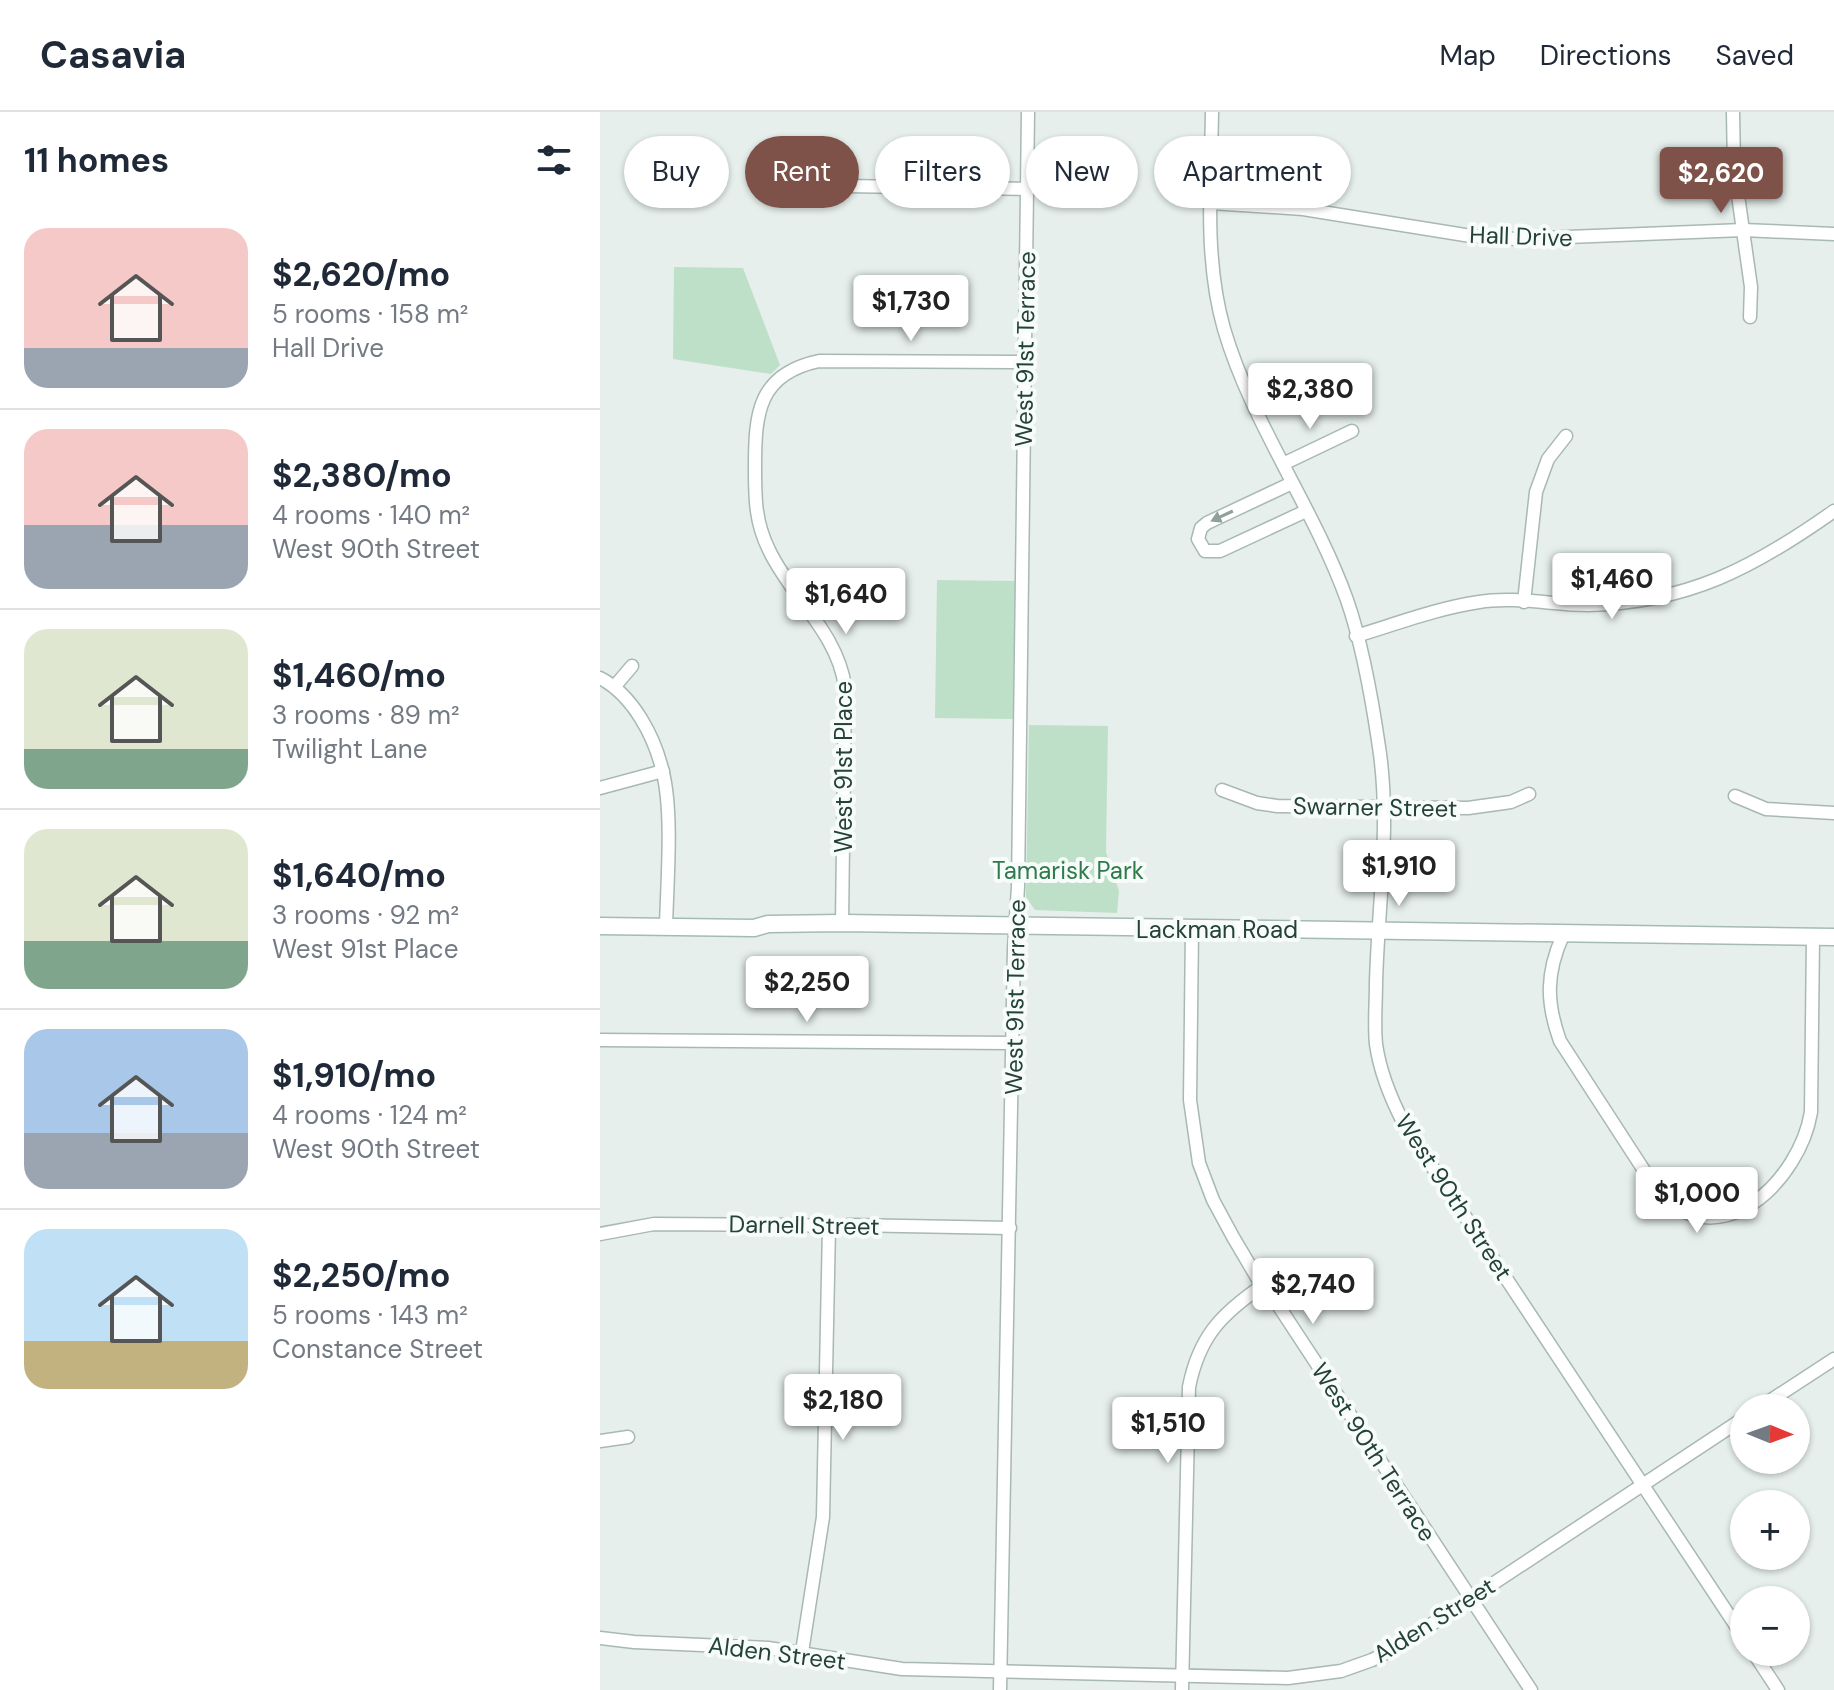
<!DOCTYPE html>
<meta charset="utf-8">
<style>
body{margin:0;font-family:"DM Sans",sans-serif;background:#f2f2f3;color:#1f2937;height:100vh;display:flex;flex-direction:column;font-size:30px;white-space:nowrap}
*{box-sizing:border-box;margin:0}
p{font-size:26px;color:#747a83}
.icon{flex:none;width:44px;height:44px;fill:none;stroke:currentColor;stroke-width:2;stroke-linecap:round;stroke-linejoin:round}
.map{position:relative;flex:1;overflow:hidden}
.panel{display:flex;flex-direction:column;background:#fff;width:600px}
.panel>*{flex:none}
.banner{position:absolute;left:24px;top:24px;width:760px;height:72px;display:flex;gap:16px}
.needle{width:52px;rotate:91deg}
.controls{position:absolute;left:1130px;top:1282px;display:grid;gap:16px}
.controls a{display:grid;place-items:center;width:80px;height:80px;border-radius:50%;background:#fff;box-shadow:0 2px 6px #0004;font-size:40px}
.price{position:absolute;translate:-50% -68px;padding:0 18px;border-radius:8px;background:#fff;color:#222;font-size:26px;line-height:52px;filter:drop-shadow(0 2px 4px #0008)}
.price::after{content:'';position:absolute;left:50%;top:48px;width:24px;height:18px;margin-left:-12px;background:inherit;clip-path:polygon(0 0,100% 0,50% 100%)}
.price.active{background:#7f5249;color:#fff}
ul{padding:0;list-style:none}
li{display:flex;align-items:center;gap:24px;height:200px;padding:0 24px}
li+li{border-top:2px solid #e0e1e3}
li span{display:grid;place-items:center;flex:none;width:224px;height:160px;border-radius:24px;color:#555}
li>.icon{margin-inline-start:auto}
span .icon{width:96px;height:96px;fill:#fffc;stroke-width:1}
li b{font-size:34px}
h2{display:flex;justify-content:space-between;align-items:center;height:96px;padding:0 24px;font-size:34px}
.pill{padding:0 28px;border-radius:36px;background:#fff;box-shadow:0 2px 6px #0004;font-size:28px;line-height:72px}
.pill.active{background:#7f5249;color:#fff}
header{display:flex;align-items:center;gap:48px;box-sizing:border-box;height:112px;padding:0 40px;background:#fff;border-bottom:2px solid #e0e1e3}
header strong{font-size:38px}
nav{display:flex;gap:44px;margin-inline-start:auto;font-size:28px}
main{display:flex;flex:1;min-height:0}
.map>svg:first-child{display:block}
.green{fill:#bfe0c8}
.lines{fill:none;stroke-linecap:round;stroke-linejoin:round}
.street-casing{stroke:#a8b8b2;stroke-width:15}
.secondary-casing{stroke:#a4bbb3;stroke-width:19}
.street{stroke:#fff;stroke-width:12}
.secondary{stroke:#fff;stroke-width:16}
.oneway{fill:#92a09c}
.labels{text-anchor:middle;dominant-baseline:central;stroke-width:8;stroke-linejoin:round;paint-order:stroke}
.street-label{font-size:24px;fill:#24423a;stroke:#f7fbf9}
.park-label{font-size:24px;fill:#2d7a4b;stroke:#f7fbf9}
</style>
<header>
<strong>Casavia</strong>
<nav><a>Map</a><a>Directions</a><a>Saved</a></nav>
</header>
<main>
<section class="panel">
<h2>11 homes<svg class="icon" aria-label="filters" viewBox="0 0 24 24"><path d="M4 7h16M4 17h16"/><circle cx="9" cy="7" r="2"/><circle cx="15" cy="17" r="2"/></svg></h2>
<ul>
<li><span style="background:linear-gradient(#f6c9c9 75%,#9aa5b1 0)"><svg class="icon" aria-label="home" viewBox="0 0 24 24"><path d="M3 11l9-7 9 7M6 9v11h12V9"/></svg></span><div><b>$2,620/mo</b><p>5 rooms · 158 m²</p><p>Hall Drive</p></div></li>
<li><span style="background:linear-gradient(#f6c9c9 60%,#9aa5b1 0)"><svg class="icon" aria-label="home" viewBox="0 0 24 24"><path d="M3 11l9-7 9 7M6 9v11h12V9"/></svg></span><div><b>$2,380/mo</b><p>4 rooms · 140 m²</p><p>West 90th Street</p></div></li>
<li><span style="background:linear-gradient(#dfe7d0 75%,#7fa58c 0)"><svg class="icon" aria-label="home" viewBox="0 0 24 24"><path d="M3 11l9-7 9 7M6 9v11h12V9"/></svg></span><div><b>$1,460/mo</b><p>3 rooms · 89 m²</p><p>Twilight Lane</p></div></li>
<li><span style="background:linear-gradient(#dfe7d0 70%,#7fa58c 0)"><svg class="icon" aria-label="home" viewBox="0 0 24 24"><path d="M3 11l9-7 9 7M6 9v11h12V9"/></svg></span><div><b>$1,640/mo</b><p>3 rooms · 92 m²</p><p>West 91st Place</p></div></li>
<li><span style="background:linear-gradient(#a9c7e8 65%,#9aa5b1 0)"><svg class="icon" aria-label="home" viewBox="0 0 24 24"><path d="M3 11l9-7 9 7M6 9v11h12V9"/></svg></span><div><b>$1,910/mo</b><p>4 rooms · 124 m²</p><p>West 90th Street</p></div></li>
<li><span style="background:linear-gradient(#bfe0f5 70%,#c2b280 0)"><svg class="icon" aria-label="home" viewBox="0 0 24 24"><path d="M3 11l9-7 9 7M6 9v11h12V9"/></svg></span><div><b>$2,250/mo</b><p>5 rooms · 143 m²</p><p>Constance Street</p></div></li>
</ul>
</section>
<div class="map">
<svg width="1234" height="1578" viewBox="0 0 1234 1578">
<rect width="100%" height="100%" fill="#e6efeb"/>
<g class="green">
<path d="M74 155 143 156 180 253 171 262 73 247Z"/>
<path d="M337 468 415 469 413 607 335 606Z"/>
<path d="M429 613 508 614 506 740 519 779 517 801 435 798 426 785Z"/>
</g>
<g class="lines">
<g class="street-casing">
<g id="street">
<path d="M612 0C611 72 604 147 624 217 652 312 713 394 747 488 763 534 772 587 779 635 791 714 778 792 776 871 776 891 774 912 776 932 780 961 791 987 804 1012L1144 1526"/>
<path d="M1133 0 1134 55 1151 175 1150 205"/>
<path d="M187 58 226 72 245 74 428 77"/>
<path d="M611 91 703 97 871 124 916 127 1143 118 1234 122"/>
<path d="M683 352 752 319"/>
<path d="M692 371 607 411 601 416 598 427 605 439H620L706 399"/>
<path d="M924 490 936 380 948 347 966 324"/>
<path d="M756 524C796 512 838 496 879 490 914 484 953 493 988 493 1088 491 1155 455 1234 399"/>
<path d="M0 566C33 583 55 625 63 661 73 702 67 771 66 815"/>
<path d="M15 574 32 554"/>
<path d="M0 676 63 659"/>
<path d="M622 678 657 691 677 694 868 696 911 690 929 682"/>
<path d="M1135 684 1166 697 1234 701"/>
<path d="M242 811 245 575C238 521 191 485 169 438 155 410 155 386 155 355 155 301 158 262 219 249L426 250"/>
<path d="M592 817 590 988 599 1051 613 1088 633 1125 662 1174 678 1193 931 1578"/>
<path d="M963 823C946 861 946 890 960 929L1058 1080C1120 1147 1200 1068 1211 1000L1213 825"/>
<path d="M0 928 414 931"/>
<path d="M0 1122 54 1112 203 1113 229 1115 250 1113 410 1116"/>
<path d="M1159 1296 1234 1247"/>
<path d="M0 1329 28 1325"/>
<path d="M0 1526 34 1530 168 1536 302 1557 688 1566 741 1559 772 1548 797 1535 1144 1306"/>
<path d="M202 1540 223 1405 229 1115"/>
<path d="M1153 1540 1178 1578"/>
<path d="M400 1578 414 837 418 775 428 0"/>
<path d="M582 1578 589 1275C599 1225 621 1202 662 1174"/>
</g>
</g>
<g class="secondary-casing">
<path id="secondary" d="M0 814 154 816 168 812 242 811 1234 825"/>
</g>
<use href="#street" class="street"/>
<use href="#secondary" class="secondary"/>
</g>
<defs><path id="oneway-solid" d="M-6-.8H1V-3.2L6.5 0L1 3.2V.8H-6Z" transform="scale(2)"/></defs>
<use class="oneway" href="#oneway-solid" transform="translate(622 404) rotate(155)"/>
<g class="labels">
<g class="street-label">
<text transform="translate(921 124) rotate(2)">Hall Drive</text>
<text transform="translate(425 237) rotate(-89)">West 91st Terrace</text>
<text transform="translate(243 655) rotate(-90)">West 91st Place</text>
<text transform="translate(775 695) rotate(1)">Swarner Street</text>
<text x="617" y="817">Lackman Road</text>
<text transform="translate(415 885) rotate(-89)">West 91st Terrace</text>
<text transform="translate(854 1085) rotate(57)">West 90th Street</text>
<text transform="translate(204 1113) rotate(1)">Darnell Street</text>
<text transform="translate(774 1340) rotate(57)">West 90th Terrace</text>
<text transform="translate(834 1508) rotate(-32)">Alden Street</text>
<text transform="translate(177 1541) rotate(7)">Alden Street</text>
</g>
<g class="park-label">
<text x="468" y="758">Tamarisk Park</text>
</g>
</g>
</svg>
<div class="controls">
<a><svg class="needle" viewBox="-14 -14 28 28"><path d="M0-13l5 13h-10z" fill="#e53935"/><path d="M0 13l5-13h-10z" fill="#747a83"/></svg></a>
<a>+</a>
<a>−</a>
</div>
<b class="price active" style="left:1121px;top:103px">$2,620</b>
<b class="price" style="left:311px;top:231px">$1,730</b>
<b class="price" style="left:710px;top:319px">$2,380</b>
<b class="price" style="left:1012px;top:509px">$1,460</b>
<b class="price" style="left:246px;top:524px">$1,640</b>
<b class="price" style="left:799px;top:796px">$1,910</b>
<b class="price" style="left:207px;top:912px">$2,250</b>
<b class="price" style="left:1097px;top:1123px">$1,000</b>
<b class="price" style="left:713px;top:1214px">$2,740</b>
<b class="price" style="left:243px;top:1330px">$2,180</b>
<b class="price" style="left:568px;top:1353px">$1,510</b>
<div class="banner">
<a class="pill">Buy</a>
<a class="pill active">Rent</a>
<a class="pill">Filters</a>
<a class="pill">New</a>
<a class="pill">Apartment</a>
</div>
</div>
</main>
